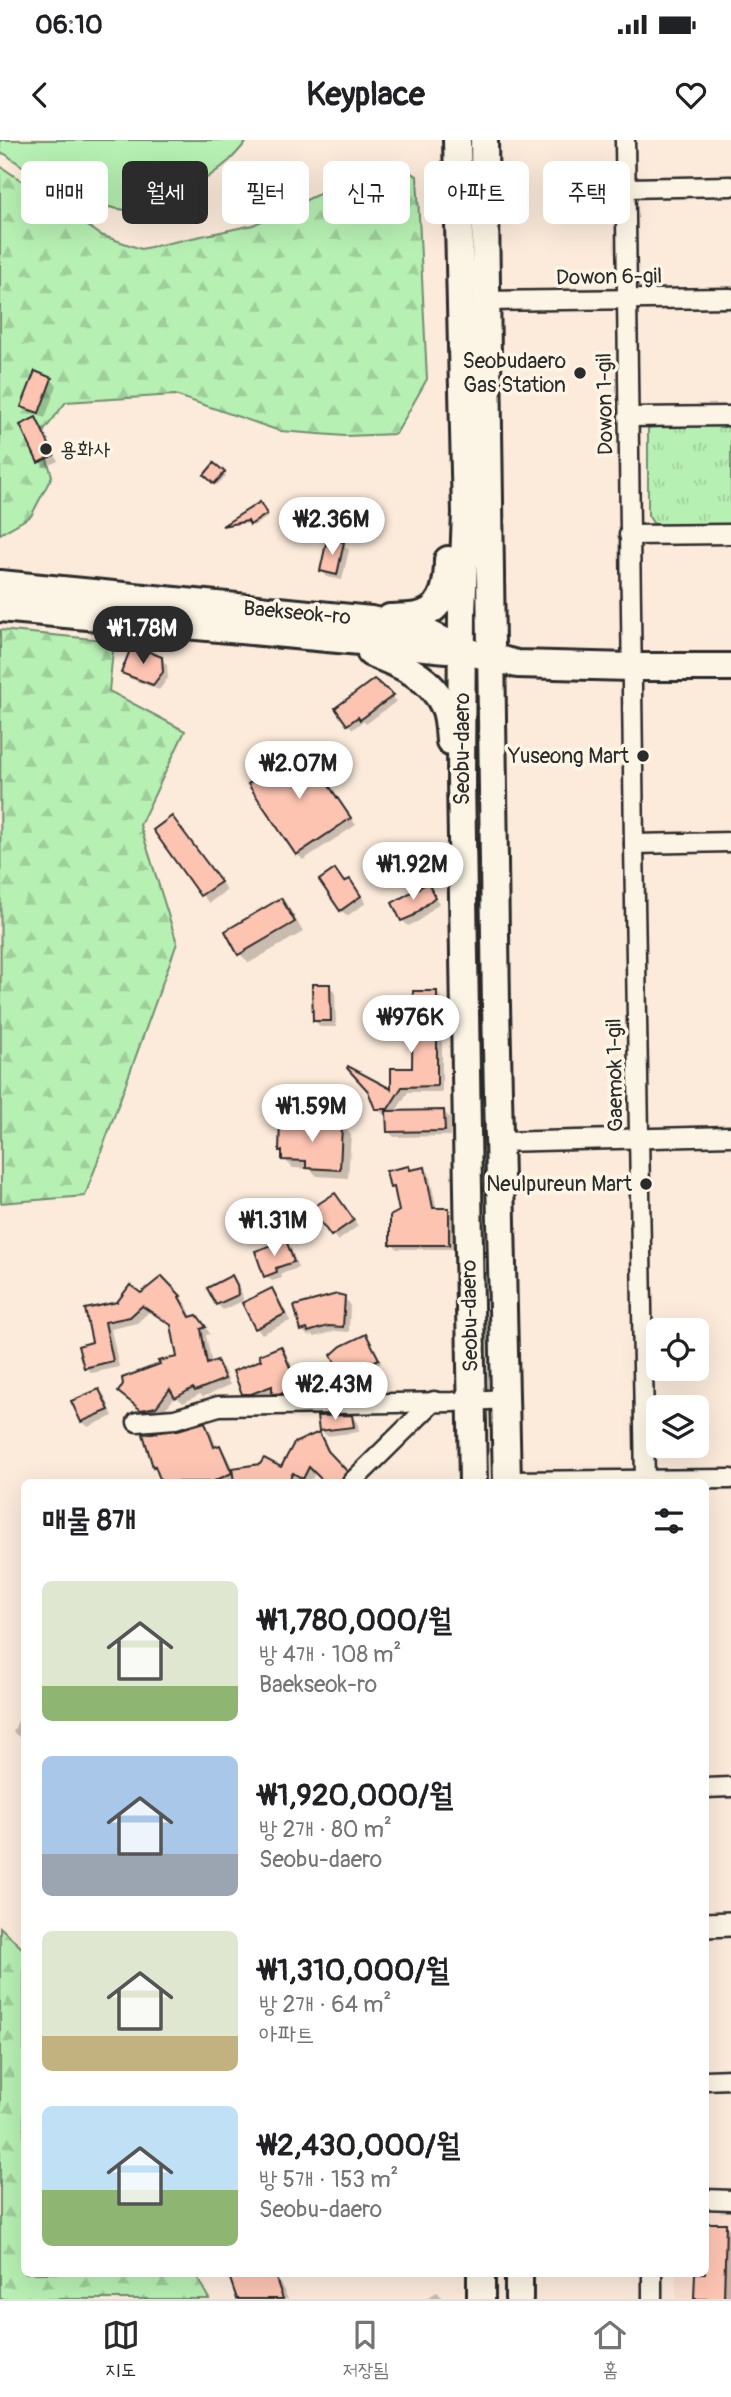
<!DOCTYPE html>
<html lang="ko">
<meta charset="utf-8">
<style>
body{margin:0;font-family:Pangolin,"Poor Story",sans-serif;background:#f6f6f6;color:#202124;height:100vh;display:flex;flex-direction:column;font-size:26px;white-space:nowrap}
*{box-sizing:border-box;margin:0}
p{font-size:23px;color:#757577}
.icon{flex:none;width:38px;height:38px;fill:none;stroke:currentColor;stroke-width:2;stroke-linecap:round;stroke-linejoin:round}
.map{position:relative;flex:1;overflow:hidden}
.drawer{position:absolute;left:21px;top:1339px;width:688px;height:798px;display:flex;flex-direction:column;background:#fff;border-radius:10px;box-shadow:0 7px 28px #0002}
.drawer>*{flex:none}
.banner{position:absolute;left:21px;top:21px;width:690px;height:63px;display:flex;gap:14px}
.buttons{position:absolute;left:646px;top:1178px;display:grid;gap:14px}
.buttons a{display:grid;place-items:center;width:63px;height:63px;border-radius:10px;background:#fff;box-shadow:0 7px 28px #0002;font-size:35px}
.price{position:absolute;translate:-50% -60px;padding:0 16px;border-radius:24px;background:#fff;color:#222;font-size:23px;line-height:46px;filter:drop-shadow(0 2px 4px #0008)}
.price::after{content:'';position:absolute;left:50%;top:42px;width:21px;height:16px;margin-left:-10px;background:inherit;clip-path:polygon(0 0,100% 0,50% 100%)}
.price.selected{background:#2b2b2b;color:#fff}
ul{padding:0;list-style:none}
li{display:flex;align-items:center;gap:21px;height:175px;padding:0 21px}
li span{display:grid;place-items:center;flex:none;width:196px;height:140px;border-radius:10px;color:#555}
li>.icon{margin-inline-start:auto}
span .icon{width:84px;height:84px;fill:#fffc;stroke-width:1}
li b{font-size:30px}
h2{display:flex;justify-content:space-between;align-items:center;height:84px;padding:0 21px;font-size:30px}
.tag{padding:0 24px;border-radius:10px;background:#fff;box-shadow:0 7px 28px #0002;font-size:24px;line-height:63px}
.tag.selected{background:#2b2b2b;color:#fff}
.status{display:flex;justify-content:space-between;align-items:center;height:49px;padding:0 35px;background:#fff;direction:ltr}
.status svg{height:19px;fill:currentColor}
header{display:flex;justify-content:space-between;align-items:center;height:91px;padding:0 21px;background:#fff;font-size:32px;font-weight:700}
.menu{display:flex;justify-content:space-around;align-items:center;height:98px;border-top:2px solid #e0e0e0;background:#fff;font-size:19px;color:#757577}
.menu a{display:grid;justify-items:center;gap:4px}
.menu .selected{color:#2b2b2b}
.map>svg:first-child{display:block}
.built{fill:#fcdfcf}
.grass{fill:url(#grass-tufts);stroke:#718e6f;stroke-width:2}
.forest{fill:url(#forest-firs);stroke:#718e6f;stroke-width:2}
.pitch{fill:#b7f0b3;stroke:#718e6f;stroke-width:2}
.shadow{fill:#0003}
.building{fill:#fdc4b2;stroke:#2b2b2b;stroke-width:2}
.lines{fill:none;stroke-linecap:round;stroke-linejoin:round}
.minor-casing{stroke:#2b2b2b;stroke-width:23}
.tertiary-casing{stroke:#2b2b2b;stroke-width:28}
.secondary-casing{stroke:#2b2b2b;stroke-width:32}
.minor{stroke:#fcf5e5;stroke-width:18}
.tertiary{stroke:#fcf5e5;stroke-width:23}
.secondary{stroke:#fcf5e5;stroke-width:26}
.poi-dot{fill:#2b2b2b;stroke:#fcf5e5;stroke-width:2.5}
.labels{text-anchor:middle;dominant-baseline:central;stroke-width:7;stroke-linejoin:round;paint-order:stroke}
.street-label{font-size:21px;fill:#2b2b2b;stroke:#fcf5e5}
.poi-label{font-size:21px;fill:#2b2b2b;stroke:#fcf5e5;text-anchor:end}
</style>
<div class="status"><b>06:10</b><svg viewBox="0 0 49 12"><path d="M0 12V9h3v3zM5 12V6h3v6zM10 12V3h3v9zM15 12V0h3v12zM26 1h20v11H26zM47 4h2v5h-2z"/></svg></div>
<header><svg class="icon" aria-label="back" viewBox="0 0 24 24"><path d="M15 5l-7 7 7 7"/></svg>Keyplace<svg class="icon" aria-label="heart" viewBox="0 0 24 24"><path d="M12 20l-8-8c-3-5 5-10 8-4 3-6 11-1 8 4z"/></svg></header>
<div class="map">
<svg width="731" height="2159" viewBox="0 0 731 2159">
<defs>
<pattern id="grass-tufts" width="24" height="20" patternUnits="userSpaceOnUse" patternTransform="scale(1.75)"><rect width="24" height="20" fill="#b7f0b3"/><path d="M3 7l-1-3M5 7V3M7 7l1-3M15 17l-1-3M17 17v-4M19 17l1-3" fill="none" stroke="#9ece9a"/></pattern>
<pattern id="forest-firs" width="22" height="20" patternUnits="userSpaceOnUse" patternTransform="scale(1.75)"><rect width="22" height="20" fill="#b7f0b3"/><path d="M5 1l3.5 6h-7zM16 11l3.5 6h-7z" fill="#9ece9a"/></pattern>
</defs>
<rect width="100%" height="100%" fill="#fcebdb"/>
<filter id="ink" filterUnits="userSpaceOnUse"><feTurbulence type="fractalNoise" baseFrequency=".0143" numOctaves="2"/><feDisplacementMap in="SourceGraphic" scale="14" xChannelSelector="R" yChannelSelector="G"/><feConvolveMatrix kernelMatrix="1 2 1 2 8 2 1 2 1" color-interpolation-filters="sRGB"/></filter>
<g filter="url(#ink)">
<path class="built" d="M705 2068H731V2159H676V2133H705Z"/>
<path class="grass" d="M731 281V385L662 387 653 383 648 375V289L652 285Z"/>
<g class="forest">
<path d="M0 26 101 95 141 109 253 85 338 45 397 26 417 36 427 239 396 294 345 296 280 291 175 255 66 262 40 296 52 336 31 376 0 394Z"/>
<path d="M0 490 114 501 109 551 185 591 140 685 177 803 85 1056 1 1063Z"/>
<path d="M0 1787 24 1810V2133H195L209 2159H0Z"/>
</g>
<path class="pitch" d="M0 0H248C242 7 236 14 230 20 214 34 167 68 148 70 102 76 40 40 5 14L0 13Z"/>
<g class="shadow">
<path d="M51 240 57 245 45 278 29 272 23 266Z"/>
<path d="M35 279 41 285 58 321 45 327 40 322Z"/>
<path d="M214 325 226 336 217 345 206 335Z"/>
<path d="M262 367 268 377 253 386 251 383 224 385Z"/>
<path d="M343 404 349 410 342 440 327 437 322 431Z"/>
<path d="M161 519 167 525 168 538 159 550 129 538 123 532Z"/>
<path d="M374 542 397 561 366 584 363 581 353 589 348 584Z"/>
<path d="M302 608 356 685 303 720 297 714Z"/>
<path d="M204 720 227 750 209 763 202 755Z"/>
<path d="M335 731 345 744 355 747 366 763 347 776 341 770Z"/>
<path d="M427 745 439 763 419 781 408 786 402 780Z"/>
<path d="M281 760 290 769 303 792 249 823 240 814Z"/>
<path d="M329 846 335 852 336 887H320L315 881Z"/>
<path d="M436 853 442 859V952H408L395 973 444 972 450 978V996L394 997 388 991V974H383L376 968 414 929Z"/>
<path d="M342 986 351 995 348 1038 317 1036 310 1029 293 1028 284 1019V1014L280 1011Z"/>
<path d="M408 1028 412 1031 424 1029 429 1033 437 1070H449L453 1075V1109H397L392 1104 401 1072 397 1052 392 1047Z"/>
<path d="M335 1055 358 1086 338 1101 326 1086 324 1088 318 1082Z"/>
<path d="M285 1102 291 1108 298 1128 281 1134 282 1138 272 1141 266 1136Z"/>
<path d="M231 1137 242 1153 243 1161 223 1170 217 1164Z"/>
<path d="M162 1138 186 1163 192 1178 203 1183 210 1194 206 1195 212 1224 216 1222 223 1228 230 1245 203 1257 200 1254 183 1263 176 1256 162 1273 149 1276 127 1259 179 1218 173 1187 150 1171 137 1183 111 1189 119 1227 92 1233 85 1227 95 1203 87 1170 141 1155Z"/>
<path d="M272 1150 278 1156 290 1181 262 1194 256 1188Z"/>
<path d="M344 1158 350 1164 349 1192 335 1191 315 1197 313 1195 308 1196 302 1190Z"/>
<path d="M369 1200 381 1223 347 1240 334 1216Z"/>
<path d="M280 1208 286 1213 299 1243 292 1246V1259H280L274 1253 257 1259H250L244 1253 264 1221Z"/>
<path d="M99 1251 105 1256 113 1276 88 1287 82 1281Z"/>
<path d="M352 1277 358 1283 359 1292 327 1296 321 1290Z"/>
<path d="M204 1284 210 1290 217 1308 219 1307 225 1313 233 1329 281 1330 319 1294 325 1301 333 1319 352 1339 349 1342H326L316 1332 310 1342 300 1338 298 1342H162L145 1296 178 1292Z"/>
<path d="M24 1567V1601L13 1592Z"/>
<path d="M725 2085 731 2091V2159H696Z"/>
<path d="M227 2133H275L288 2159H239Z"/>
<path d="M437 2152 444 2159H425Z"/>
</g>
<g class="building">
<path d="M35 231 52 238 39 273 21 267Z"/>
<path d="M36 277 54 315 38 323 20 285Z"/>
<path d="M214 323 225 332 214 344 204 335Z"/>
<path d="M260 362 267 374 250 385 248 381 222 386Z"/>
<path d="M327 399 344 402 337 435 320 431Z"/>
<path d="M132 505 162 517 163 532 153 545 121 533Z"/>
<path d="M374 539 394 555 360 580 358 577 347 585 335 568Z"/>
<path d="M302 606 351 678 296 715 248 644Z"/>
<path d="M172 676 221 742 200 756 153 690Z"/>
<path d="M335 729 344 742 350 739 361 756 340 771 319 740Z"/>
<path d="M428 743 435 757 413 776 401 781 392 763Z"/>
<path d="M281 758 295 782 238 815 225 791Z"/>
<path d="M312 844H330L331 881H313Z"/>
<path d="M413 851H437V946L402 947 388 969H375L368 951 347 928 348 926 391 949V928H412Z"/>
<path d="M444 970 445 991 387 992 386 971Z"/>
<path d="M280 981 342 985 340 1030 306 1028V1021L282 1020V1011H279Z"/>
<path d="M409 1026 410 1030 425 1027 433 1068H449V1105H390V1076L399 1071 394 1047 390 1048 386 1031Z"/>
<path d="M335 1053 354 1080 331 1096 320 1081 317 1083 309 1070Z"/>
<path d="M286 1100 294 1122 276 1128 277 1132 264 1137 255 1111Z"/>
<path d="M232 1135 237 1145 238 1155 216 1165 207 1148Z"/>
<path d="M162 1136 181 1156 179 1157 190 1177 197 1175 206 1187 201 1189 207 1224 217 1220 225 1239 195 1251 193 1248 175 1258 170 1249 156 1267 141 1270 118 1252 123 1244 122 1238 160 1224 158 1221 177 1217 171 1185 142 1166 130 1177 105 1182 113 1221 84 1228 78 1206 92 1202 85 1169 117 1162 130 1145 141 1153Z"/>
<path d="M272 1148 285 1174 255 1189 242 1163Z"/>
<path d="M337 1154 345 1156 343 1187 328 1186 308 1192 307 1189 301 1191 294 1166Z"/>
<path d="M366 1194 379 1219 342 1237 331 1215 341 1206Z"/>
<path d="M281 1206 294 1237 287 1240V1253L272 1254V1246L251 1254H242L233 1231 261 1220 259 1215Z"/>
<path d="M99 1249 109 1270 81 1282 71 1261Z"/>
<path d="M352 1275 354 1287 319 1291 317 1276Z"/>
<path d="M205 1282 214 1307 220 1305 232 1333 212 1342H161L155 1326 153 1327 143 1294 178 1290Z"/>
<path d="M319 1292 328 1311 347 1331 341 1342H324L309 1327 303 1339 293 1333 288 1342H234L232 1328 260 1324 264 1318 281 1327 294 1303Z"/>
<path d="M705 2083H726L724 2159H694L695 2133H705Z"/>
<path d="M228 2133H274L283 2159H237Z"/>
</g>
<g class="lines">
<g class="minor-casing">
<g id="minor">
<path d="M625 0 634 704 645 1342"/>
<path d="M626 48 731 46"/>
<path d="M487 161 731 158"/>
<path d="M628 277 731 276"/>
<path d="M629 395 731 394"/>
<path d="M634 704 731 702"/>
<path d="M499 1002 731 996"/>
<path d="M137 1282 175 1279 219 1266 453 1262 505 1259"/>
<path d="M507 1341 731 1339"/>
<path d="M352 1342 434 1261"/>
<path d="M705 1648 731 1647"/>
<path d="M705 1940 731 1939"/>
<path d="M705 2059 731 2060"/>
<path d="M652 2159V2133"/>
</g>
</g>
<g class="tertiary-casing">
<path id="tertiary" d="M705 1785 731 1784"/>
</g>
<g class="secondary-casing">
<g id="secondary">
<path d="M457 0 466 373 462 472 461 640 473 1342"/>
<path d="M484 0 496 866 507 1342"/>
<path d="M0 444 371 480 425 492 462 510 517 524 631 527H731"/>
<path d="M0 468 447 509"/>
<path d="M390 478C400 477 414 478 424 474 446 466 448 439 448 420"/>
<path d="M371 513C400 524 432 537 445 568 449 577 449 591 450 601"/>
<path d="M481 2133V2159"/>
<path d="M519 2133V2159"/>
</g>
</g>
<use href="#minor" class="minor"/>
<use href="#tertiary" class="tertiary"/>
<use href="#secondary" class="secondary"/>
</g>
</g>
<g class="poi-dot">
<circle cx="580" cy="233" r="7"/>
<circle cx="46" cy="309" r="7"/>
<circle cx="643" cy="616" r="7"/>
<circle cx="646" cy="1044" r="7"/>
</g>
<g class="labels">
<g class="street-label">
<text transform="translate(609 137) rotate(-1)">Dowon 6-gil</text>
<text transform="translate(605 264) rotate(-91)">Dowon 1-gil</text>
<text transform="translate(297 473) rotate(5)">Baekseok-ro</text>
<text transform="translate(462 609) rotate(-90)">Seobu-daero</text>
<text transform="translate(615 935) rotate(-91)">Gaemok 1-gil</text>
<text transform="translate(470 1176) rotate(-91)">Seobu-daero</text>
</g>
<g class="poi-label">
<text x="566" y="221">Seobudaero<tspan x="566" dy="24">Gas Station</tspan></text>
<text x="60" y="309" text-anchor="start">용화사</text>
<text x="629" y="616">Yuseong Mart</text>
<text x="632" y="1044">Neulpureun Mart</text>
</g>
</g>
</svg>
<div class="buttons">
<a><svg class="icon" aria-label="locate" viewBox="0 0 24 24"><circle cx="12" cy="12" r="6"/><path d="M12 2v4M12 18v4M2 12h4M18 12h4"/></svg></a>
<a><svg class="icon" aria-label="layers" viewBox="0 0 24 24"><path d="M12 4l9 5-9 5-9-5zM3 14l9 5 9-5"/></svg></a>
</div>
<b class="price" style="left:332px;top:417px">₩2.36M</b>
<b class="price selected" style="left:143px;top:526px">₩1.78M</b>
<b class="price" style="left:299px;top:661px">₩2.07M</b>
<b class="price" style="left:413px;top:762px">₩1.92M</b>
<b class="price" style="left:411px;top:915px">₩976K</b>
<b class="price" style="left:312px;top:1004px">₩1.59M</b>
<b class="price" style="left:274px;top:1118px">₩1.31M</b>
<b class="price" style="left:335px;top:1282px">₩2.43M</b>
<div class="banner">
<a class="tag">매매</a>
<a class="tag selected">월세</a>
<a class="tag">필터</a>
<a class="tag">신규</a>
<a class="tag">아파트</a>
<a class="tag">주택</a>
</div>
<section class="drawer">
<h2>매물 8개<svg class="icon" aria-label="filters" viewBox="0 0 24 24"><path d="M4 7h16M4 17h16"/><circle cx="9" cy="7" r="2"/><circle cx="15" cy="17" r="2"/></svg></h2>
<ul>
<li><span style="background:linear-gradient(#dfe7d0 75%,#8fb573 0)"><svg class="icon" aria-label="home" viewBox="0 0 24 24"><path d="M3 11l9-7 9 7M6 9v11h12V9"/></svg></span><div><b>₩1,780,000/월</b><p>방 4개 · 108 m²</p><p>Baekseok-ro</p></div></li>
<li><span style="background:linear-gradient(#a9c7e8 70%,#9aa5b1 0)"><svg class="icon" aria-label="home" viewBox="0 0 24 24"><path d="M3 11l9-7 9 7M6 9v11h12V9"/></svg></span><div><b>₩1,920,000/월</b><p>방 2개 · 80 m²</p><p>Seobu-daero</p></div></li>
<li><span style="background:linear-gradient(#dfe7d0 75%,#c2b280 0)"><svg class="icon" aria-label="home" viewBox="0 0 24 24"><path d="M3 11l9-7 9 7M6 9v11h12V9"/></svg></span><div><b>₩1,310,000/월</b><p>방 2개 · 64 m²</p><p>아파트</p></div></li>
<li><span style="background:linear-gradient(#bfe0f5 60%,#8fb573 0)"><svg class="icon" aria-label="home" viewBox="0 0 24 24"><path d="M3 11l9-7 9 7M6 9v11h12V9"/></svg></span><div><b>₩2,430,000/월</b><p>방 5개 · 153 m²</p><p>Seobu-daero</p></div></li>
</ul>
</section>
</div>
<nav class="menu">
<a class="selected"><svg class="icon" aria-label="map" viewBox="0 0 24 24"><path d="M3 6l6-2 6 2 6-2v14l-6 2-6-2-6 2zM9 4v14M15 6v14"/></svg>지도</a>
<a><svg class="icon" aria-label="saved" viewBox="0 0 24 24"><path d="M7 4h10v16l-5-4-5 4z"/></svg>저장됨</a>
<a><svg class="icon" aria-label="home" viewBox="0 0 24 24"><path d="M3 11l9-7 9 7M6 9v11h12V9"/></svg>홈</a>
</nav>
